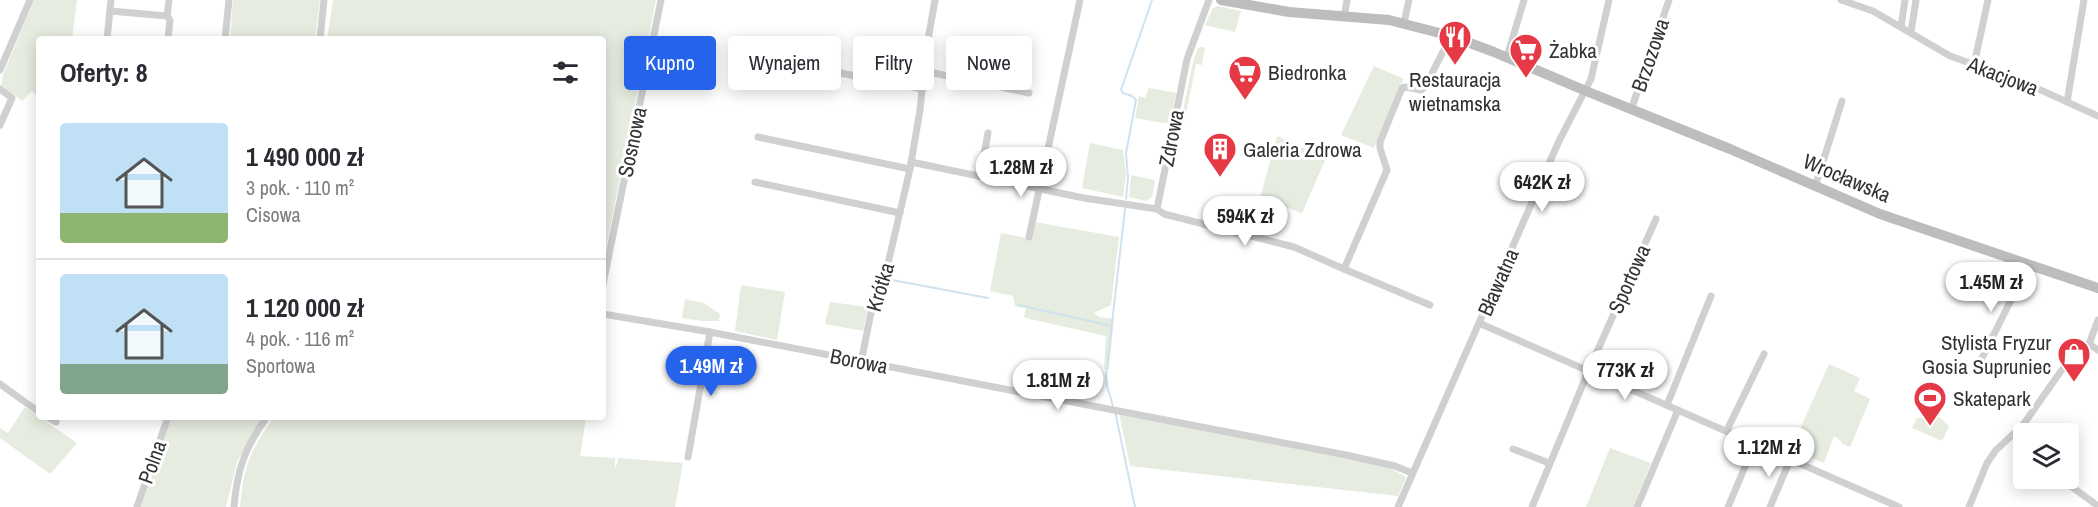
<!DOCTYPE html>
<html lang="pl">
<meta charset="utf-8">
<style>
body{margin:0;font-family:"Archivo Narrow",sans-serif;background:#f7f7f7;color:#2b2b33;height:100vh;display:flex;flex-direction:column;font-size:22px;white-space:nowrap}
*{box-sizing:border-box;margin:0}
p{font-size:20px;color:#7c7c81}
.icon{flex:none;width:33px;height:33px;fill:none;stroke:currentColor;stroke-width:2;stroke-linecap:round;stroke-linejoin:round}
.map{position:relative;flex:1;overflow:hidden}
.details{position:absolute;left:36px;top:36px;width:570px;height:384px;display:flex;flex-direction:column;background:#fff;border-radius:6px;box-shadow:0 3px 15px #0003}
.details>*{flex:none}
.hud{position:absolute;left:624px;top:36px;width:570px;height:54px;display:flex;gap:12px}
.buttons{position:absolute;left:2013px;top:423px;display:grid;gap:12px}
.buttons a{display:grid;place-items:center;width:66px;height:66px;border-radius:6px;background:#fff;box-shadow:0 3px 15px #0003;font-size:30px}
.price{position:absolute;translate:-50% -51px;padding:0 14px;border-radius:21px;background:#fff;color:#222;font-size:20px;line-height:39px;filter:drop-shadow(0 2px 3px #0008)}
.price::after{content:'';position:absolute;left:50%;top:36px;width:18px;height:14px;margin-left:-9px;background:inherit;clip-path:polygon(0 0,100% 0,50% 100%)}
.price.active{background:#2563eb;color:#fff}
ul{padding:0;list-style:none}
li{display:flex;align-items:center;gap:18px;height:150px;padding:0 24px}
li+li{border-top:2px solid #e1e1e2}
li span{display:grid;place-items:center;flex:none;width:168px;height:120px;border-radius:6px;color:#555}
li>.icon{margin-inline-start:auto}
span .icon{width:72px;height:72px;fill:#fffc;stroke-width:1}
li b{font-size:26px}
h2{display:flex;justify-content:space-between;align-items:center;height:72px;padding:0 24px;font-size:26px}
.pill{padding:0 21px;border-radius:6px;background:#fff;box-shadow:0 3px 15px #0003;font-size:21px;line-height:54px}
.pill.active{background:#2563eb;color:#fff}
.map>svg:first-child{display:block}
.green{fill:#e6ecdf}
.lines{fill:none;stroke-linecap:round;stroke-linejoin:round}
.stream{stroke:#cfe2ee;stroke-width:2}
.street{stroke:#d0d0d0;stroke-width:7}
.secondary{stroke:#bdbdbd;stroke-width:10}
.labels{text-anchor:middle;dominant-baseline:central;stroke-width:6;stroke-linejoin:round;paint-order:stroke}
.poi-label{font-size:21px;fill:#333;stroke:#fff;text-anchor:start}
.street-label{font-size:21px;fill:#333;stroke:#fff}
</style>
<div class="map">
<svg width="2098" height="507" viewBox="0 0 2098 507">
<rect width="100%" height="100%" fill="#fff"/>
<g class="green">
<path d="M34 0H77L72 39H39V97L32 91 22 101 1 85 3 75Z"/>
<path d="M233 0H320L315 39H230Z"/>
<path d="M333 0H656L603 263V39H327Z"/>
<path d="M1218 6 1241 11 1235 32 1205 25 1213 8Z"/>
<path d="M1202 47H1205L1202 65 1196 64 1184 124 1181 120 1193 62 1198 48Z"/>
<path d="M1374 66 1404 79 1398 88 1374 148 1341 135Z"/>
<path d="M1149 88 1176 93 1170 124 1135 118 1139 96 1145 98Z"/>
<path d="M1277 136 1326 158 1302 213 1260 198Z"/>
<path d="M1090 143 1123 150 1126 174 1123 197 1082 188Z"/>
<path d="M1131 175 1155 180 1152 197 1146 201 1129 197Z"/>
<path d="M1035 222 1119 237 1111 305 1094 313 1099 317 1114 319 1109 369H1104L1106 336 1030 319 1024 317 1026 308 1015 306 1013 296 990 291 1001 233 1032 239Z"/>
<path d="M741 285 785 292 777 340 735 331Z"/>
<path d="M685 299 704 303 720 314 719 321H703L682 318Z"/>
<path d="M830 302 868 307 863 331 825 324Z"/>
<path d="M1829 364 1860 378 1854 391 1870 399 1850 447 1841 443V441L1834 436 1824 463 1791 449Z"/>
<path d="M25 407 77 443 50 474 0 438V428L8 433Z"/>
<path d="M1119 413 1388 467 1406 477 1398 496 1130 466Z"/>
<path d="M1928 413 1939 417 1949 426 1942 441 1912 428 1917 418 1926 417Z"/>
<path d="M172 417H263L237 462 226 507H141Z"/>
<path d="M274 417H586L580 456 615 458V469L619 458 683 463 675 507H240C244 465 250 451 274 417Z"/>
<path d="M1610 448 1651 463 1633 507H1586Z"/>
</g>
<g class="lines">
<g class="stream">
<path d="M1126 199 1128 178 1126 153 1136 100 1132 96 1123 93 1121 90 1152 0"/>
<path d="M887 279 988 298"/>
<path d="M1018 305 1112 326"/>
<path d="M1113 406 1107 386 1106 376 1125 209"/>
<path d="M1115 411 1135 507"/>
</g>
<g class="street">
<path d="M1841 0 1873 11 1950 56 2021 81 2098 116"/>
<path d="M110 11 167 16 170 20 168 39"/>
<path d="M167 16 169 0"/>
<path d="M1344 17 1347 0"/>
<path d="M1404 23 1409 0"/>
<path d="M1901 27 1905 0"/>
<path d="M1911 32 1916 0"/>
<path d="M107 39 111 0"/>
<path d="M225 39 229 0"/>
<path d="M320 39 324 0"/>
<path d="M1507 57 1524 0"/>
<path d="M778 61 923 89"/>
<path d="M1974 65 1988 0"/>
<path d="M0 70 30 0"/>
<path d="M924 71 1029 93"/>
<path d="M0 89 12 98 0 125"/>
<path d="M2067 102 2084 0"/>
<path d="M1631 110 1669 0"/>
<path d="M758 137 910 169"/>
<path d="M911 162 1084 198 1157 209 1164 214 1294 247 1344 269"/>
<path d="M980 176 988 133"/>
<path d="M755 182 900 213"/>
<path d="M1815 187 1842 101"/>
<path d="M1157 209 1187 59 1209 0"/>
<path d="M1029 237 1080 0"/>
<path d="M603 284 661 0"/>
<path d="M1430 305 1344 269 1387 170 1380 148V142L1400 93 1402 88 1406 87 1421 90 1425 87 1451 36"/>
<path d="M603 314 710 332 1346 455 1395 466 1412 473"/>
<path d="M1479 323 1899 507"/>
<path d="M2089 344 2098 350"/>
<path d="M861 362 875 293 886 272 910 169 920 110 926 51 935 0"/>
<path d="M1975 372 2012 298 2024 262"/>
<path d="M0 384 39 412"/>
<path d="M1667 405 1711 296"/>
<path d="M47 417 56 422"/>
<path d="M2023 425 2029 434"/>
<path d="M1727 430 1764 354"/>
<path d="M1513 449 1549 463"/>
<path d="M688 457 710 332"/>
<path d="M2064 478 2072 487 2098 506"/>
<path d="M137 507 168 417"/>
<path d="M234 507C237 470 245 447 267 417"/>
<path d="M1398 507 1559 141 1591 79 1609 0"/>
<path d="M1532 507 1588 372 1656 219"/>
<path d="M1637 507 1678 410"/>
<path d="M1728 507 1755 443"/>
<path d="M1770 507 1790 460"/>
<path d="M1969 507 1987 463 1996 450 2023 425 2061 371 2089 344 2098 320"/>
</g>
<path class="secondary" d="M1221 0 1289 12 1389 20 1451 36 1494 52 1586 91 1730 149 1880 214 2098 288"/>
</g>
<defs>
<g id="restaurant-pin" transform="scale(1.725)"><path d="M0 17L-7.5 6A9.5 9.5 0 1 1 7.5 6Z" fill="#e63946" stroke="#fff"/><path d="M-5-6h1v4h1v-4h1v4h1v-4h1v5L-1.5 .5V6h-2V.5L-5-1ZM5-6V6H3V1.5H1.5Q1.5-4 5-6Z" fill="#fff"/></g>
<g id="supermarket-pin" transform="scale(1.725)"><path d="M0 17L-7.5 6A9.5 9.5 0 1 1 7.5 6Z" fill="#e63946" stroke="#fff"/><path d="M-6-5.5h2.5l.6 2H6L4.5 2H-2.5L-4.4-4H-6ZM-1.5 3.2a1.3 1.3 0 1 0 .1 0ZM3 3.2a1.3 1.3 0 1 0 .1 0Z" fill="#fff"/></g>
<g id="building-pin" transform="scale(1.725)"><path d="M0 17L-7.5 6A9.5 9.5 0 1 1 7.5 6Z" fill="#e63946" stroke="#fff"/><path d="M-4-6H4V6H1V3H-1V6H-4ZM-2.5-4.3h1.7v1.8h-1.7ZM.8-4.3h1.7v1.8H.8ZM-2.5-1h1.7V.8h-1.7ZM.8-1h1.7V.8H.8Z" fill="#fff"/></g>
<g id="shop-pin" transform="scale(1.725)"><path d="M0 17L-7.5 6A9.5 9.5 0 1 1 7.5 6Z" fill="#e63946" stroke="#fff"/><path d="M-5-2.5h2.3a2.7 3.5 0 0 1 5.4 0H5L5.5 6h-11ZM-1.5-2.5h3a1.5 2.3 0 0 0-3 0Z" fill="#fff"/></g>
<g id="stadium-pin" transform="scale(1.725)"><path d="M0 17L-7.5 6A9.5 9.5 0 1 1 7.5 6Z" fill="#e63946" stroke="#fff"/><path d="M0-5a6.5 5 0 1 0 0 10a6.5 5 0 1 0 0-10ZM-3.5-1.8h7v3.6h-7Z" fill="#fff"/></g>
</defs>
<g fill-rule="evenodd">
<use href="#restaurant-pin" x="1455" y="37"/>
<use href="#supermarket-pin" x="1526" y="50"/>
<use href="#supermarket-pin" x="1245" y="72"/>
<use href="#building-pin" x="1220" y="149"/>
<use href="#shop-pin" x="2074" y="354"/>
<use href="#stadium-pin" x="1930" y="398"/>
</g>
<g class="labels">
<g class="poi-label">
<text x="1549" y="50">Żabka</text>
<text x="1268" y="72">Biedronka</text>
<text x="1455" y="79" text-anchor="middle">Restauracja<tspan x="1455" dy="24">wietnamska</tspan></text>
<text x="1243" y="149">Galeria Zdrowa</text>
<text x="2051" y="342" text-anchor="end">Stylista Fryzur<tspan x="2051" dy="24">Gosia Supruniec</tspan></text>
<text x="1953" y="398">Skatepark</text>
</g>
<g class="street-label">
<text transform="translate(1650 55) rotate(-71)">Brzozowa</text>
<text transform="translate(2003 76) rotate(21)">Akacjowa</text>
<text transform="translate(1171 138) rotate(-79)">Zdrowa</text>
<text transform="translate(632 142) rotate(-78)">Sosnowa</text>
<text transform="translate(1847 178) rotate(23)">Wrocławska</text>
<text transform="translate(1629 279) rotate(-66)">Sportowa</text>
<text transform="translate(1498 282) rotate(-66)">Bławatna</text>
<text transform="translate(880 287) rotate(-73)">Krótka</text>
<text transform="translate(859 361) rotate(11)">Borowa</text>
<text transform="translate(152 462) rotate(-70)">Polna</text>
</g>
</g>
</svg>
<div class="buttons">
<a><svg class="icon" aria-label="layers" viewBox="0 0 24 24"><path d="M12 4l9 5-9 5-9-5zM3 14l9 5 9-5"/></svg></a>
</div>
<b class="price" style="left:1021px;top:198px">1.28M zł</b>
<b class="price" style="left:1542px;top:213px">642K zł</b>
<b class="price" style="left:1245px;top:247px">594K zł</b>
<b class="price" style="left:1991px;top:313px">1.45M zł</b>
<b class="price active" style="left:711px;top:397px">1.49M zł</b>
<b class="price" style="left:1625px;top:401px">773K zł</b>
<b class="price" style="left:1058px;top:411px">1.81M zł</b>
<b class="price" style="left:1769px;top:478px">1.12M zł</b>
<div class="hud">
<a class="pill active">Kupno</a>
<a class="pill">Wynajem</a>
<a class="pill">Filtry</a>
<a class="pill">Nowe</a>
</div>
<section class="details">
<h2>Oferty: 8<svg class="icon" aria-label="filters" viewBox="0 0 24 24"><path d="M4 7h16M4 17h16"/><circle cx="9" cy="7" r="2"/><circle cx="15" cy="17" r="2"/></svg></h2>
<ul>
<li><span style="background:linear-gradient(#bfe0f5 75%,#8fb573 0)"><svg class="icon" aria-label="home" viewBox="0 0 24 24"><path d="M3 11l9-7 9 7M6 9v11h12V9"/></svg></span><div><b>1 490 000 zł</b><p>3 pok. · 110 m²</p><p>Cisowa</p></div></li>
<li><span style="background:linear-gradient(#bfe0f5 75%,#7fa58c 0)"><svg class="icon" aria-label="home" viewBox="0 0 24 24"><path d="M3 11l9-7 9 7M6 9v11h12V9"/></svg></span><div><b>1 120 000 zł</b><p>4 pok. · 116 m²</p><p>Sportowa</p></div></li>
</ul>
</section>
</div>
